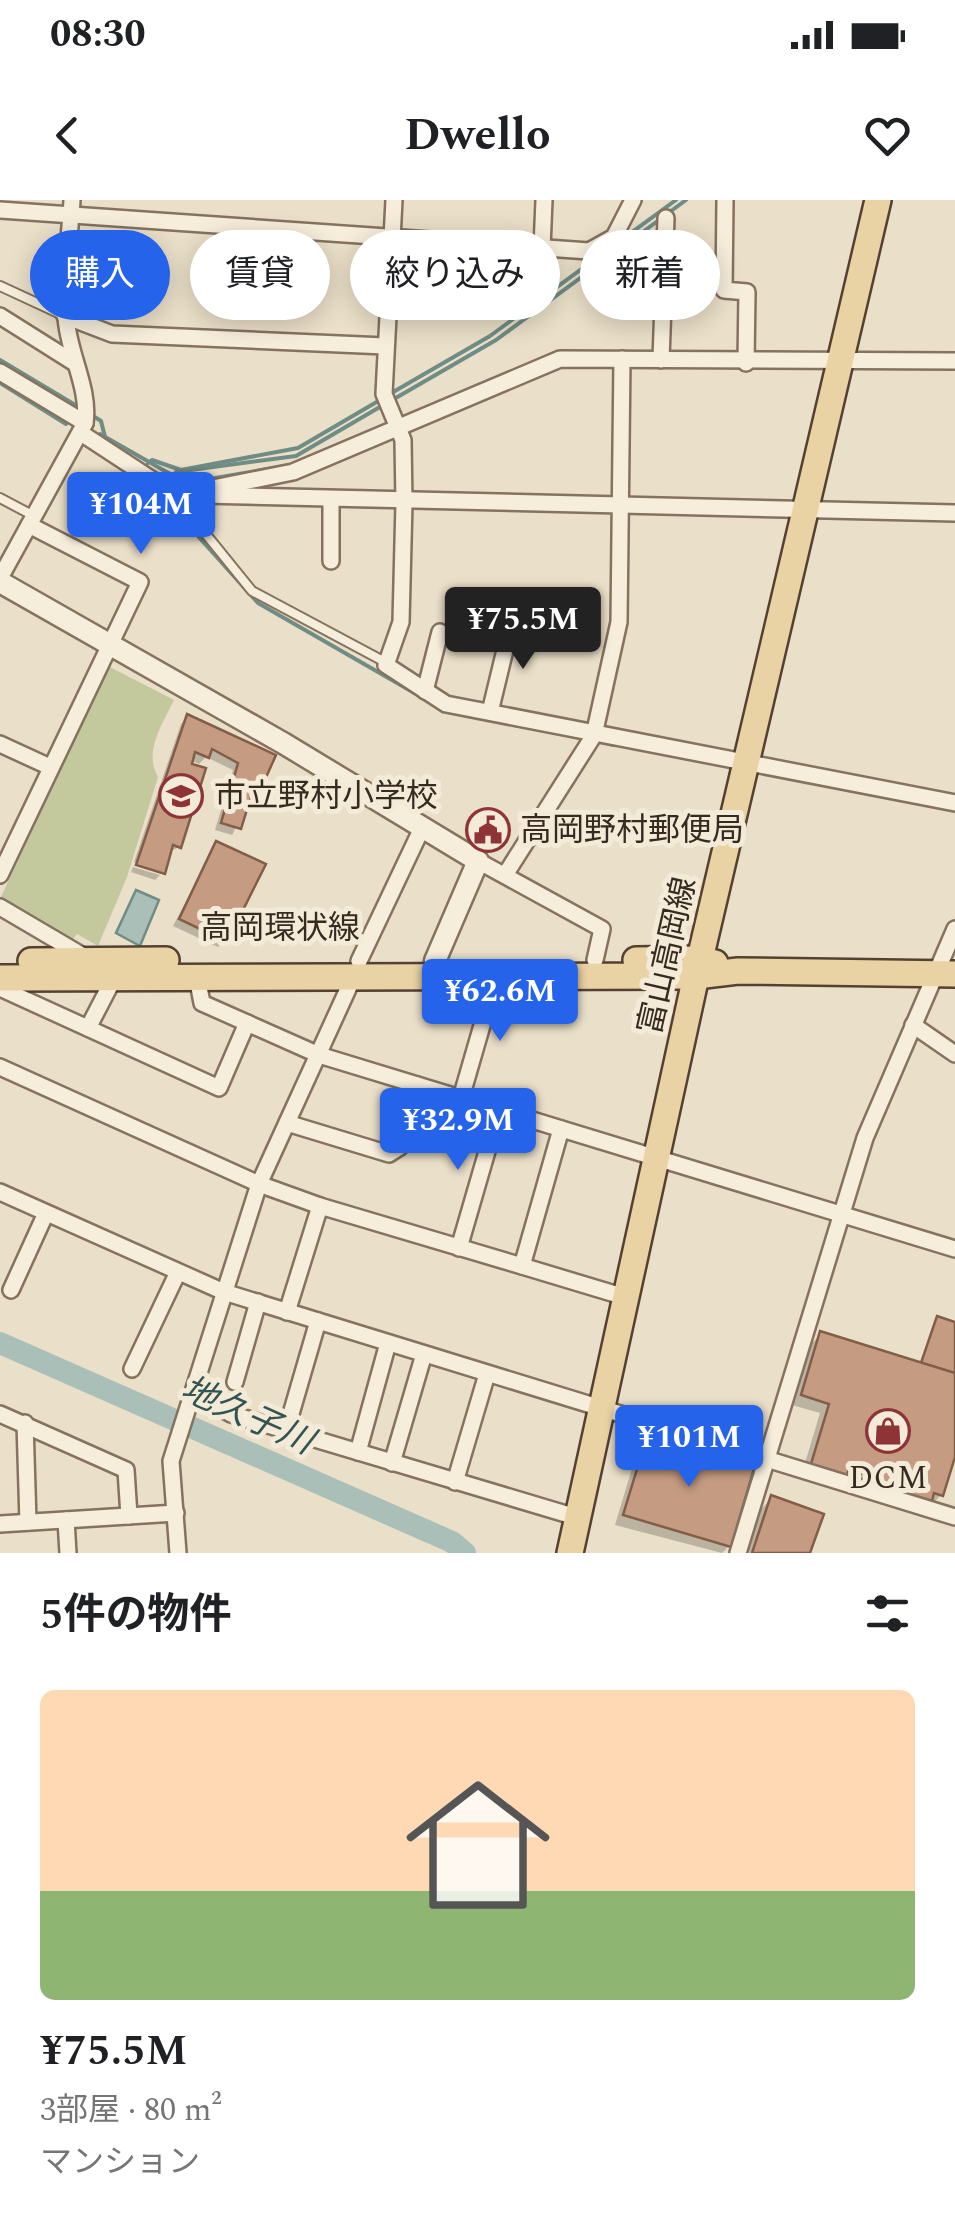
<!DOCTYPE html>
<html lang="ja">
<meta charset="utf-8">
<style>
body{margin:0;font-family:Spectral,"Noto Sans JP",serif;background:#f6f6f6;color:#202124;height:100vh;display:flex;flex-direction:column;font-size:38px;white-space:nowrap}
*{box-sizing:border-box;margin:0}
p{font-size:32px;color:#757577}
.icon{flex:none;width:55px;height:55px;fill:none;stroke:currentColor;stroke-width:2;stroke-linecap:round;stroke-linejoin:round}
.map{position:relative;height:1353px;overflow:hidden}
.sheet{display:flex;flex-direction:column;background:#fff;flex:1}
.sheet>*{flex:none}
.hud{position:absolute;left:30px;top:30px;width:895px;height:90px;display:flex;gap:20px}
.price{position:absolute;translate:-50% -85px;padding:0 22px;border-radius:10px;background:#2563eb;color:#fff;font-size:32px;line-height:65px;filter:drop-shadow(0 2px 5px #0008)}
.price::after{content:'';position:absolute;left:50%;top:60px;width:30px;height:22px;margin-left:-15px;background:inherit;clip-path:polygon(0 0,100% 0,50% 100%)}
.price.on{background:#222;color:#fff}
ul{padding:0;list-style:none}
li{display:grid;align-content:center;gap:20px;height:530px;padding:0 40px}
li span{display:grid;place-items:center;height:310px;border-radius:15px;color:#555}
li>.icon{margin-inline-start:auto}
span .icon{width:180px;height:180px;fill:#fffc;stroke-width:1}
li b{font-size:42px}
h2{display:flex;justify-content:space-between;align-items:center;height:120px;padding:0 40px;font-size:42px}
.chip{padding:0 35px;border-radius:45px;background:#fff;box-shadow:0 5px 25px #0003;font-size:35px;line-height:90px}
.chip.on{background:#2563eb;color:#fff}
.status{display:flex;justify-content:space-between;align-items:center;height:70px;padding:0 50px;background:#fff;direction:ltr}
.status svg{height:28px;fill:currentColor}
header{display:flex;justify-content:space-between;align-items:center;height:130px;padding:0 40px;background:#fff;font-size:45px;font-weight:700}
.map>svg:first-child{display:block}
.green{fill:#c4c89d}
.water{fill:#a9bfb8;stroke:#708d85;stroke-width:2.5}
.shadow{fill:#0003}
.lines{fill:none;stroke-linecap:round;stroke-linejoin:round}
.stream{stroke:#708d85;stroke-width:4}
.river{stroke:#a9bfb8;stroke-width:22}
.building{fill:#c59c82;stroke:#825d47;stroke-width:2.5}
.service-casing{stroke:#85725f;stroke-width:12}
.minor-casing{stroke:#85725f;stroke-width:20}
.tertiary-casing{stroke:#85725f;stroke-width:25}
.primary-casing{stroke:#534132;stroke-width:30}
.service{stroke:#f6eddb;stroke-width:8}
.minor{stroke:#f6eddb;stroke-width:15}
.tertiary{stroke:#f6eddb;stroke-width:20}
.primary{stroke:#e9d2a4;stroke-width:25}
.labels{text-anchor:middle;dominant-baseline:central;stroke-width:10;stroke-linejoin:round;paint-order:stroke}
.poi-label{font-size:32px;fill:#372b21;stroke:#f3ead7;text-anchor:start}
.street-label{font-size:32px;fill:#372b21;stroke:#f3ead7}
.water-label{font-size:35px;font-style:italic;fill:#325552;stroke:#f3ead7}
</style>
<div class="status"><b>08:30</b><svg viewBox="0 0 49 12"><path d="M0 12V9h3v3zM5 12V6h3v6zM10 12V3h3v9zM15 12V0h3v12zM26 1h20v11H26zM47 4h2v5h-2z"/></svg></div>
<header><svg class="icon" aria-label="back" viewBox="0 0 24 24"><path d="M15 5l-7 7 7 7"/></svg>Dwello<svg class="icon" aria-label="heart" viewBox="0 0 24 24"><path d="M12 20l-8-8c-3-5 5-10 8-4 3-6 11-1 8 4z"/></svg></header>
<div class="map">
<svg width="955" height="1353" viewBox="0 0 955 1353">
<rect width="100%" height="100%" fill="#eadfc8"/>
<path class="green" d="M108 466 174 500C163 523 143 552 158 577L127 677 98 746 77 734 73 739 1 697Z"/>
<path class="water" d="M136 690 159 700 140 746 116 733Z"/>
<g class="shadow">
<path d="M188 517 272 556 232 635 215 630 233 570 206 557 199 564 190 560 179 647 169 652 162 673 134 662 181 524Z"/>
<path d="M216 644 225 740 218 747 173 726Z"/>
<path d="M133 667 160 675 155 680 131 672Z"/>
<path d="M955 1124V1250L941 1295 931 1305 802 1273 820 1213 792 1205 811 1144 821 1134 921 1165Z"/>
<path d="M649 1235 729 1346 722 1353 615 1325 639 1245Z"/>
<path d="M772 1298 807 1353H747L762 1308Z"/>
</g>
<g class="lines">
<g class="stream">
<path d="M667 14 686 0"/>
<path d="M557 152H588"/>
<path d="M0 160 82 209"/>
<path d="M0 183 66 224"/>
<path d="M388 195 490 136 676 0"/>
<path d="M394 199 496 140 659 20"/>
<path d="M90 214 101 221 105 237"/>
<path d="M100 234 186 283 291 265"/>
<path d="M148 263 152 260 181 270 298 248 380 200"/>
<path d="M176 272 296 256 385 204"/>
<path d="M171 306 258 403 418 495"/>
<path d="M444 510 586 539"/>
<path d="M595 541 614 545"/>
</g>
<path class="river" d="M0 1143 452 1342 465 1353"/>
</g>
<g class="building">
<path d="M187 514 276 555 255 602 250 600 241 629 221 623 238 563 212 549 209 558 195 552 192 564 206 568 181 648 173 645 165 674 136 665Z"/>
<path d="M216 641 266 664 227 742 179 719Z"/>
<path d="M937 1116 955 1122V1173L921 1163Z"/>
<path d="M820 1131 955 1173V1257L943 1296 934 1293 932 1301 868 1282 869 1276 849 1269 847 1275 811 1264 829 1204 801 1195Z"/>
<path d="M648 1233 755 1265 731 1347 623 1315Z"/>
<path d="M771 1295 824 1314 810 1353H752Z"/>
</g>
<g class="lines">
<g class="service-casing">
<g id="service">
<path d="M0 86 65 116"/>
<path d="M175 296 252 391 387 463"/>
<path d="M0 298 34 316"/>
</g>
</g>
<g class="minor-casing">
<g id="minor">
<path d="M394 0 384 194 403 240 404 303 401 422 386 465 446 504 955 603"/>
<path d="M725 0 724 90 747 92 746 163"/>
<path d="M0 10 589 51 614 37 633 0"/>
<path d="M542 48 544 0"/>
<path d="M0 116 73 162"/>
<path d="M65 116 112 134 385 146"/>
<path d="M661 160 666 18"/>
<path d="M0 172 85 223"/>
<path d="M81 233 174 294 188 293 293 272 560 159 955 161"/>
<path d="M202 295 955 313"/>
<path d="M331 301V361"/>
<path d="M0 378 85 223C90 188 68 153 66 117 63 79 70 38 72 0"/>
<path d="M425 491 440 432"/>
<path d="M490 512 512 421"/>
<path d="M0 544 50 567"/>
<path d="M478 661 602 729 595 760"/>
<path d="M0 675 140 382 29 325"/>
<path d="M505 675 594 535 619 422 622 159"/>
<path d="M0 707 90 760"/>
<path d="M359 761 422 628"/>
<path d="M197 777 202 803 319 855 955 1049"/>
<path d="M0 788 219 888 247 823"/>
<path d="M913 825 955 854"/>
<path d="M88 828 114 778"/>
<path d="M0 867 259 984 320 1006 287 1112"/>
<path d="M461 898 496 777"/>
<path d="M287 923 389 954 400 947 417 885"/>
<path d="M0 992 224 1092 955 1317"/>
<path d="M320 1006 522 1066 561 929"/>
<path d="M459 1048 499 910"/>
<path d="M522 1066 625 1097"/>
<path d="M11 1090 46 1013"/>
<path d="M132 1169 178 1072"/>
<path d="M235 1182 258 1102"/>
<path d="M195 1194 231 1214 576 1317"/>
<path d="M0 1214 126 1270 129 1316"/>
<path d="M25 1223 28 1322"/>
<path d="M286 1231 318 1121"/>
<path d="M358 1252 388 1143"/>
<path d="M392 1263 424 1154"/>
<path d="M455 1282 487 1174"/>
<path d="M66 1320 68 1353"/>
<path d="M0 1324 176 1313"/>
<path d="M178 1353 171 1261 259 984 353 778"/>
<path d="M738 1353 865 938 955 729"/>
</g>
</g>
<g class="tertiary-casing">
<path id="tertiary" d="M0 382 283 543 478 661 435 761 437 778"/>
</g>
<g class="primary-casing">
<g id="primary">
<path d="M636 760 700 759 715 763"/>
<path d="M31 761 166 760"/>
<path d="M0 778 696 776 738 771 955 774"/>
<path d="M570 1353 696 776 878 0"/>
</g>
</g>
<use href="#service" class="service"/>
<use href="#minor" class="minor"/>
<use href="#tertiary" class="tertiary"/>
<use href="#primary" class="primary"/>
</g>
<defs>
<g id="school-ring" transform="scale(2.25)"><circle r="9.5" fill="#f3ead7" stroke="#8e3437" stroke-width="1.5"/><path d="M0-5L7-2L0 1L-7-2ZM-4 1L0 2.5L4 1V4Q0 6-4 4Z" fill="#8e3437"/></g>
<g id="civic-ring" transform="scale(2.25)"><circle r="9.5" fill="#f3ead7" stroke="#8e3437" stroke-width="1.5"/><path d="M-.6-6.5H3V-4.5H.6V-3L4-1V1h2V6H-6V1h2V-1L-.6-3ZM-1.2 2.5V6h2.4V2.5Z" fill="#8e3437"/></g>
<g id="shop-ring" transform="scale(2.25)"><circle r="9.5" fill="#f3ead7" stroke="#8e3437" stroke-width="1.5"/><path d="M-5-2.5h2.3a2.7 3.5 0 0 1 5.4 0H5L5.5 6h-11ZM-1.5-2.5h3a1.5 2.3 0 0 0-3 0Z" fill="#8e3437"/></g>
</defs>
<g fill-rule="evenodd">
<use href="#school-ring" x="181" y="596"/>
<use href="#civic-ring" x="488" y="630"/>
<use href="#shop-ring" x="888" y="1231"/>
</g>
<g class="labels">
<g class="poi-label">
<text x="214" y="596">市立野村小学校</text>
<text x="520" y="630">高岡野村郵便局</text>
<text x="888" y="1278" text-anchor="middle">DCM</text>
</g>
<g class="street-label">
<text x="280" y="728">高岡環状線</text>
<text transform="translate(668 756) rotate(-77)">富山高岡線</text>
</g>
<g class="water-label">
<text transform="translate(247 1216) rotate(24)">地久子川</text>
</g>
</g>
</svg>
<b class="price" style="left:141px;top:357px">¥104M</b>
<b class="price on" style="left:523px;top:472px">¥75.5M</b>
<b class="price" style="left:500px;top:844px">¥62.6M</b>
<b class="price" style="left:458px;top:973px">¥32.9M</b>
<b class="price" style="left:689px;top:1290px">¥101M</b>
<div class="hud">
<a class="chip on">購入</a>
<a class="chip">賃貸</a>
<a class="chip">絞り込み</a>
<a class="chip">新着</a>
</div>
</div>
<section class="sheet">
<h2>5件の物件<svg class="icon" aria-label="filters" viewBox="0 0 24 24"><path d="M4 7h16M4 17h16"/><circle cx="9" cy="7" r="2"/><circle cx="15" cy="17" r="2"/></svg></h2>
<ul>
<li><span style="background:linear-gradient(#ffd9b3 65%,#8fb573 0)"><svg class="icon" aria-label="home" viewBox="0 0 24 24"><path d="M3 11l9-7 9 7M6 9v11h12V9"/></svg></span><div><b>¥75.5M</b><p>3部屋 · 80 m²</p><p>マンション</p></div></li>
</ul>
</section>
